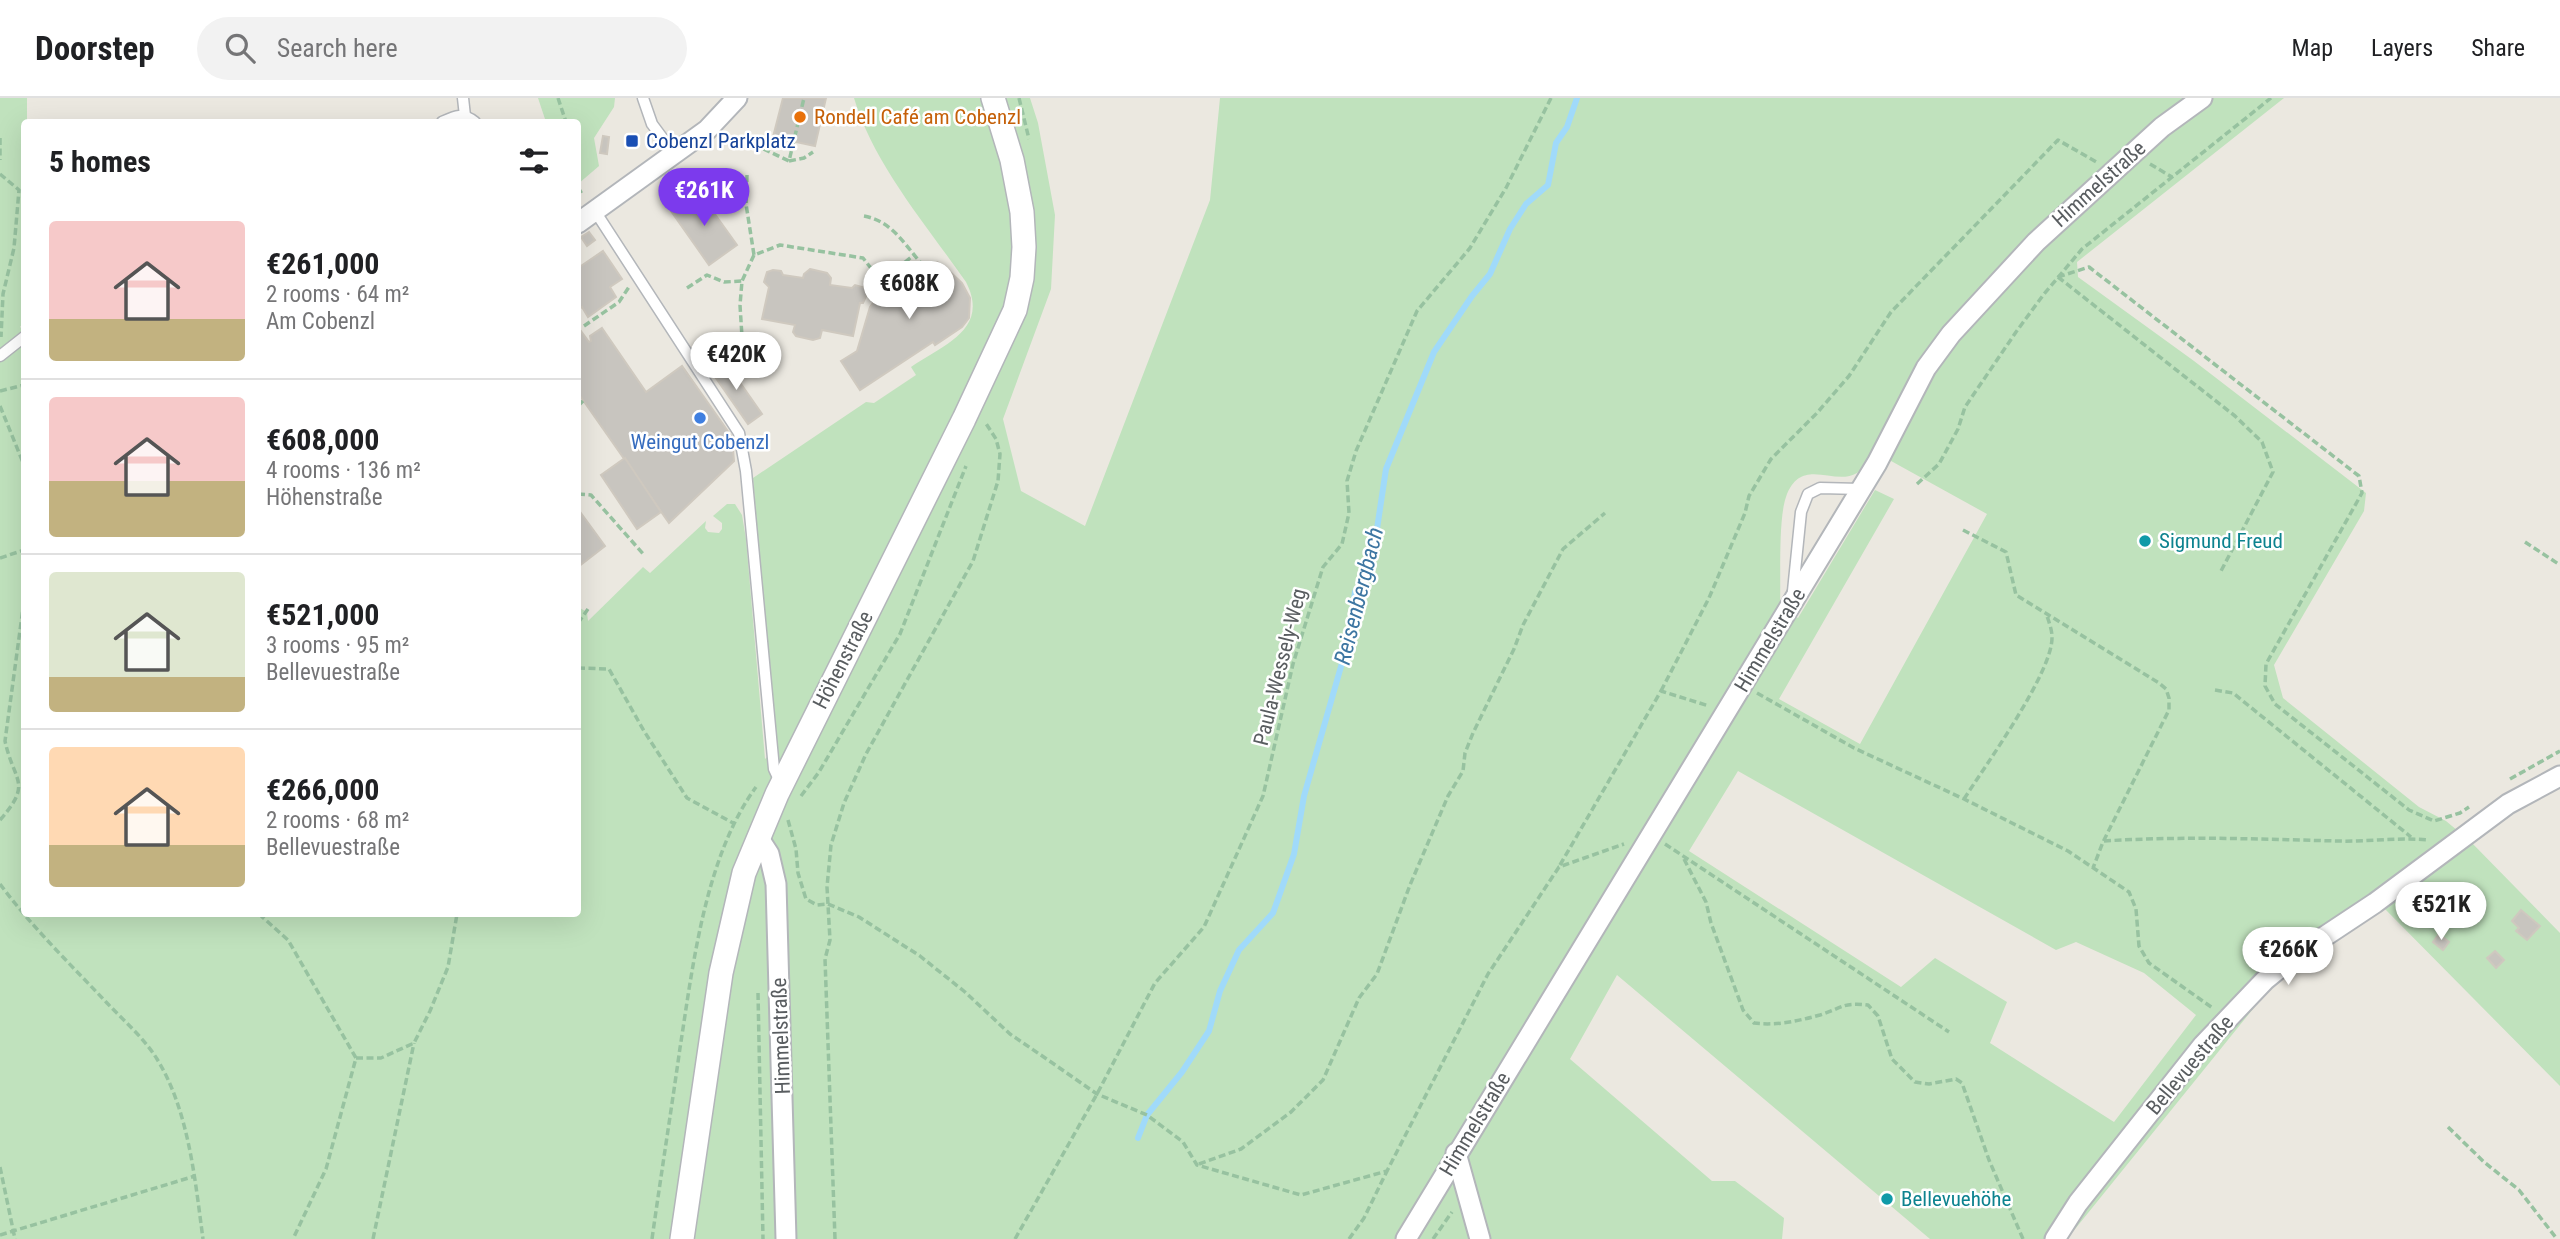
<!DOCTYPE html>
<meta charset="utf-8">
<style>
body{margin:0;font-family:"Roboto Condensed",sans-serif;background:#f2f2f2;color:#202124;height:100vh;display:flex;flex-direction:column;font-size:26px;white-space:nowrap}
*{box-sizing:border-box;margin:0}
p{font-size:23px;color:#757577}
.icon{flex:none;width:38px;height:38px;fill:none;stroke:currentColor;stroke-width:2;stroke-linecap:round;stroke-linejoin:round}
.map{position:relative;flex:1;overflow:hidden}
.drawer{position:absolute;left:21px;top:21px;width:560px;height:798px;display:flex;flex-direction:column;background:#fff;border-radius:7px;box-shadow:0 7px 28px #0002}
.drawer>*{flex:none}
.price{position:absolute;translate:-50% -60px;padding:0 16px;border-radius:24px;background:#fff;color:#222;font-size:23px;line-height:46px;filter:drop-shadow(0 2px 4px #0008)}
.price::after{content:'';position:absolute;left:50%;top:42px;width:21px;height:16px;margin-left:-10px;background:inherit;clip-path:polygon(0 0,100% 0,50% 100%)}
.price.on{background:#7c3aed;color:#fff}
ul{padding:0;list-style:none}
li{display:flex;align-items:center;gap:21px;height:175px;padding:0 28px}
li+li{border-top:2px solid #e0e0e0}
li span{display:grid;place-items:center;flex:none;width:196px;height:140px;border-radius:7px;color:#555}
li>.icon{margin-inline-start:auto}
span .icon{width:84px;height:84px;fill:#fffc;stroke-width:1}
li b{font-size:30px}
h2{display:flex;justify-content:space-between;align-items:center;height:84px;padding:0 28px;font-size:30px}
header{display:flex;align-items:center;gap:42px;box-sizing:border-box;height:98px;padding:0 35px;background:#fff;border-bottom:2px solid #e0e0e0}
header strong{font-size:33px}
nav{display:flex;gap:38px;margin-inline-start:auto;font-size:24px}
.search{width:490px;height:63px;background:#f2f2f2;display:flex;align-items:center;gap:18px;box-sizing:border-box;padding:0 24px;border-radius:38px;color:#757577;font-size:26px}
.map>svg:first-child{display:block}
.green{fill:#c0e2bd;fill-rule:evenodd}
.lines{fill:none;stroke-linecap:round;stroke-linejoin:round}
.stream{stroke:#a0dafa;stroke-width:6}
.building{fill:#c8c5bf;stroke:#cfc9bf;stroke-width:2}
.service-casing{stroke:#b3b6ba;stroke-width:13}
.minor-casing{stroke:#b3b6ba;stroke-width:23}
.tertiary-casing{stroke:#b3b6ba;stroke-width:26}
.path{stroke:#97c2a0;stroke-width:3.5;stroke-dasharray:7 3.5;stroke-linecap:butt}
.service{stroke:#fff;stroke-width:10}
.minor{stroke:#fff;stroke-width:19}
.tertiary{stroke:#fff;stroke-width:23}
.food-dot{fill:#e8710a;stroke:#fff;stroke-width:2.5}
.transit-dot{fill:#1a4fb4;stroke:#fff;stroke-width:2.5}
.shop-dot{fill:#3f7fe0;stroke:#fff;stroke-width:2.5}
.culture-dot{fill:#0f9aa8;stroke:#fff;stroke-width:2.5}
.labels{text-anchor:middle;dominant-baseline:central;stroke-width:5;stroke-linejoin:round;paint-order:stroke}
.food-label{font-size:21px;fill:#c56008;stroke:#fff;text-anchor:start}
.transit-label{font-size:21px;fill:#164399;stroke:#fff;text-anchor:start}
.street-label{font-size:21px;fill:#595d60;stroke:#fff}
.shop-label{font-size:21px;fill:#366cbe;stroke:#fff}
.culture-label{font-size:21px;fill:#0d838f;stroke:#fff;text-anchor:start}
.water-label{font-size:23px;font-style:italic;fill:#3d76a2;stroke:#fff}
</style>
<header>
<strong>Doorstep</strong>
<div class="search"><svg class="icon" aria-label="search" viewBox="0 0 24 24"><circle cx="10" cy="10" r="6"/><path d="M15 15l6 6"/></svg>Search here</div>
<nav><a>Map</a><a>Layers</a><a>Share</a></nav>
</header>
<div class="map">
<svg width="2560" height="1141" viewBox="0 0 2560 1141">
<rect width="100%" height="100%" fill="#ebe8e0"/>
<g class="green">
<path d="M0 0H27V24H24V224L20 229 24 232V816H578V509L587 514 588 523 638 474 643 469 650 475 706 423 705 430 708 434 719 435 722 431V425L713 418 727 406H735L742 417 746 441 765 661 776 650 753 380 866 304 874 305 916 277 911 269C945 246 990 231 966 184 927 128 873 65 854 0H1030L1038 25 1055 117 1051 191 1003 321 1021 393 1085 428 1210 102 1220 0H2284L2077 164 2078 179 2194 263 2366 395 2364 413 2274 567 2283 600 2419 709 2446 723 2470 743 2560 835V988L2381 807 2282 875 2067 1141H1930L1617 877 1570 961 1712 1083H1735L1784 1120 1782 1141H0ZM1873 353 1987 416 1860 646 1779 601 1894 401 1875 392 1798 520 1780 507C1781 480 1778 422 1786 399 1801 357 1834 389 1857 375 1864 370 1868 360 1873 353ZM1738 673 2056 852 2076 844 2144 875 2196 917 2114 1024 1990 945 2007 904 1935 860 1901 889 1689 753Z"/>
<path d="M538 0H615L614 9 594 40 599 68 578 86V24H546Z"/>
</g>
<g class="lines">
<path class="stream" d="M1138 1040 1147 1017 1182 974 1209 933 1220 893 1239 852 1273 815 1294 756 1304 698 1346 551 1355 494 1372 464 1386 371 1434 254 1472 198 1490 176 1510 131 1526 106 1548 87 1556 45 1567 29 1577 0"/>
</g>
<g class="building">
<path d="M783 0H826L815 48 773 39Z"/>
<path d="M603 38 609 39 607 56 600 55Z"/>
<path d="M699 94 737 147 709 167 671 113Z"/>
<path d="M589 134 595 142 587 148 581 139Z"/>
<path d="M603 153 622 181 610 189 616 199 588 219 582 209 578 212V170Z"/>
<path d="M927 164H937L944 168 962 185 970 200 969 220 962 229 935 247 933 244 860 292 841 263 857 253 870 209 880 196Z"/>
<path d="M810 171 827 175 831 180 830 187 852 190 855 187 866 190 868 194 863 205H860L853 238 822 232 820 240 813 242 796 238 793 234 795 227 762 221 769 189 764 184 767 174 773 172 781 173 783 177 803 180 804 176Z"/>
<path d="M602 230 646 294 682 268 732 339 734 363 669 425 578 295V235L581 233 589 244 591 243 590 238Z"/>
<path d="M725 263 762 316 748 326 711 273Z"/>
<path d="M625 360 661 414 637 431 601 377Z"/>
<path d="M578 411 605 448 578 469Z"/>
<path d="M2521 812 2540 828 2527 842 2516 833 2519 830 2512 823Z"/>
<path d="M2439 836 2449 844 2443 852 2433 844Z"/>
<path d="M2495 853 2504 862 2496 870 2487 860Z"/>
</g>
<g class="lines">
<g class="service-casing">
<g id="service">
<path d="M463 0 465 18"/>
<path d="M643 0 652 26 675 57"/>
<path d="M442 24C455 18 463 14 475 24"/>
<path d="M595 113 739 335 746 373 774 671 781 686"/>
<path d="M0 258 24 239"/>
<path d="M1793 493 1801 414 1808 396 1820 390 1861 391"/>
</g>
</g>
<g class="minor-casing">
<g id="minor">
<path d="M578 125 707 32 737 0"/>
<path d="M758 739 769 756 776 786 786 1141"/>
<path d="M1456 1055 1480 1141"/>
<path d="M1406 1141 1877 365 1926 270 1951 236 2036 144 2162 29 2202 0"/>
<path d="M2055 1141 2078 1105 2203 947 2265 882 2292 860 2375 805 2508 706 2560 678"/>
</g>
</g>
<g class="tertiary-casing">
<path id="tertiary" d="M682 1141 721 875 744 775 777 696 964 321 1015 212 1022 180 1024 149 1022 114 1012 62 993 0"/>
</g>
<g class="path">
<path d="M558 0 566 24"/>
<path d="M1019 0 1029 41"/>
<path d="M727 39 732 47 753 46 789 63 804 0"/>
<path d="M0 40V62"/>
<path d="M789 63 804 60 813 54"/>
<path d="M2150 66 2172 79"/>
<path d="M678 75 695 96"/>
<path d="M0 76 19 92 14 150 3 196 1 239"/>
<path d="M747 77 746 106 754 157 780 147 863 160 881 183 914 157"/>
<path d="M578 89 583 98"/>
<path d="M864 118C891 123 903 144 920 164"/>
<path d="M754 157 742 183 740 207 742 239 759 267"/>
<path d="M2058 179 2089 169 2359 378 2362 395 2266 566 2265 588 2275 606 2409 712 2434 723 2460 715 2469 709"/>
<path d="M2058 179 2235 318 2262 344 2273 374 2221 473"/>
<path d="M687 190 707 177 724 184 742 183"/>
<path d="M584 228 619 204 629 189"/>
<path d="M0 293 24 287"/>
<path d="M0 308 24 367"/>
<path d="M578 308 583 303"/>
<path d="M1917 386 1939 366 1958 331 1965 309 2016 234 2044 196 2082 151 2271 0"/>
<path d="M578 396 591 397 645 458"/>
<path d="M1963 432 2006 454 2016 497 2159 585 2166 591 2169 600V612L2103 744 2093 770"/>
<path d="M2525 444 2560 467"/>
<path d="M0 460 24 452"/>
<path d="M578 525 588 511"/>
<path d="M578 570 609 571 644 633 687 700 735 726"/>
<path d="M2215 592 2233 595 2411 739"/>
<path d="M1661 593 1709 500 1745 415 1749 398 1771 361 1817 315 1849 278 1891 214 2058 42 2098 65"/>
<path d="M1757 595 1854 650 1964 701 2068 753 2129 794 2136 811 2139 848 2149 865 2214 911"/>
<path d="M2510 681 2560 653"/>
<path d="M801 698 819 674 900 536 966 368"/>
<path d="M1964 701C1985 668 2053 574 2052 539 2052 532 2049 524 2047 518"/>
<path d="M0 722C33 684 14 685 5 643L24 503"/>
<path d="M788 722 796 751 798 775 806 801 817 807 828 806 859 819 920 858 965 894 1010 936 1051 964 1097 996 1147 1017 1183 1044 1197 1067 1301 1097 1387 1073 1488 876 1559 769 1624 746"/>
<path d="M2104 743C2182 738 2259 741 2337 743 2367 744 2398 739 2429 742"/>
<path d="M1665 746 1949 934"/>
<path d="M1684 761 1706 804 1711 825 1743 912 1754 925C1776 928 1798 923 1820 917 1842 910 1843 904 1868 907L1878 918 1892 961 1915 984 1929 986 1956 981 1962 985 1989 1062 2023 1141"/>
<path d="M1560 767 1661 593 1709 608"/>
<path d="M0 786C31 828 71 867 107 905 124 923 144 940 157 961 189 1013 195 1082 203 1141"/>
<path d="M259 816 288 842 356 960 326 1071 293 1141"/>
<path d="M758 895 763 1141"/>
<path d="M356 960H381L414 945 430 913 448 869 457 816"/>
<path d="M2448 1029 2484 1064 2519 1092 2557 1141"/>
<path d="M1199 1066 1241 1051 1291 1014 1323 982 1359 900 1377 876 1410 787 1448 698 1463 673 1465 655 1473 635 1514 551 1523 527 1563 451 1605 415"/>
<path d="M0 1069 15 1141"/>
<path d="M0 1137 195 1078"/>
<path d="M373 1141 414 945"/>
<path d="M652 1141C661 1077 671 1014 680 950 693 867 705 759 756 689"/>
<path d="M835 1141 825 861 830 842 827 789 831 747 844 705 866 656 973 463 998 383 1000 356 996 341 985 324"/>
<path d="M1015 1141 1097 996 1155 885 1204 829 1263 698 1293 566 1323 469 1342 446 1349 415 1347 383 1356 353 1417 213 1470 150 1506 90 1551 0"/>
<path d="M1349 1141 1364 1120 1387 1073"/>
<path d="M1433 1141 1452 1114"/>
</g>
<use href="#service" class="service"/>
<use href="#minor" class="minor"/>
<use href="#tertiary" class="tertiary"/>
</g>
<circle class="food-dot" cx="800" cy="19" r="7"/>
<rect class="transit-dot" x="625" y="36" width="14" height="14" rx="3.5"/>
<circle class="shop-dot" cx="700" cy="320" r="7"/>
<g class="culture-dot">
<circle cx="2145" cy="443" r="7"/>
<circle cx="1887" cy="1101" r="7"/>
</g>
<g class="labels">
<g class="food-label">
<text x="814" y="19">Rondell Café am Cobenzl</text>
</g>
<g class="transit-label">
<text x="646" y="43">Cobenzl Parkplatz</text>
</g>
<g class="street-label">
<text transform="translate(2099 86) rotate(-42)">Himmelstraße</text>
<text transform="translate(1770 542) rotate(-59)">Himmelstraße</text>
<text transform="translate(843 562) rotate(-63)">Höhenstraße</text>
<text transform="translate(1280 569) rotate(-76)">Paula-Wessely-Weg</text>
<text transform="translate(781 938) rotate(-92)">Himmelstraße</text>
<text transform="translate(2190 967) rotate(-50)">Bellevuestraße</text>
<text transform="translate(1475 1026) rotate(-59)">Himmelstraße</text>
</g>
<g class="shop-label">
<text x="700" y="344">Weingut Cobenzl</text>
</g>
<g class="culture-label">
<text x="2159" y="443">Sigmund Freud</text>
<text x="1901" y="1101">Bellevuehöhe</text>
</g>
<g class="water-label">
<text transform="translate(1359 498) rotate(-76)">Reisenbergbach</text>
</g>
</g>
</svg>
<b class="price on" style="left:704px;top:130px">€261K</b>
<b class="price" style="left:909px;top:223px">€608K</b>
<b class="price" style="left:736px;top:294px">€420K</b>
<b class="price" style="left:2441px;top:844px">€521K</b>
<b class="price" style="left:2288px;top:889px">€266K</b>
<section class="drawer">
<h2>5 homes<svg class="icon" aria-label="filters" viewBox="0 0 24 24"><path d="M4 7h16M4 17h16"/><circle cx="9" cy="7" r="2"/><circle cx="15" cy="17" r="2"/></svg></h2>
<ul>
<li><span style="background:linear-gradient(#f6c9c9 70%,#c2b280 0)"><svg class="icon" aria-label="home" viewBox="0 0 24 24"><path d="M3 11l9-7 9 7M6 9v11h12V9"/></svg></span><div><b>€261,000</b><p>2 rooms · 64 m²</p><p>Am Cobenzl</p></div></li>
<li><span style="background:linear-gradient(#f6c9c9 60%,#c2b280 0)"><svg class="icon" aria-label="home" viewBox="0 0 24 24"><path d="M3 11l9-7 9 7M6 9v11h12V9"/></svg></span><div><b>€608,000</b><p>4 rooms · 136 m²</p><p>Höhenstraße</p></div></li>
<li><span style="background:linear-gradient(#dfe7d0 75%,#c2b280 0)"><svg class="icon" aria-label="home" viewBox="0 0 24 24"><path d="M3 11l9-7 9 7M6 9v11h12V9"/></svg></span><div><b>€521,000</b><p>3 rooms · 95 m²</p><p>Bellevuestraße</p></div></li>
<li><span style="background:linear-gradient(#ffd9b3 70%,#c2b280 0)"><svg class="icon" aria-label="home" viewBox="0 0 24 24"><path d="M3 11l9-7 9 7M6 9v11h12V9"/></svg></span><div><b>€266,000</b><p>2 rooms · 68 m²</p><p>Bellevuestraße</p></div></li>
</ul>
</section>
</div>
